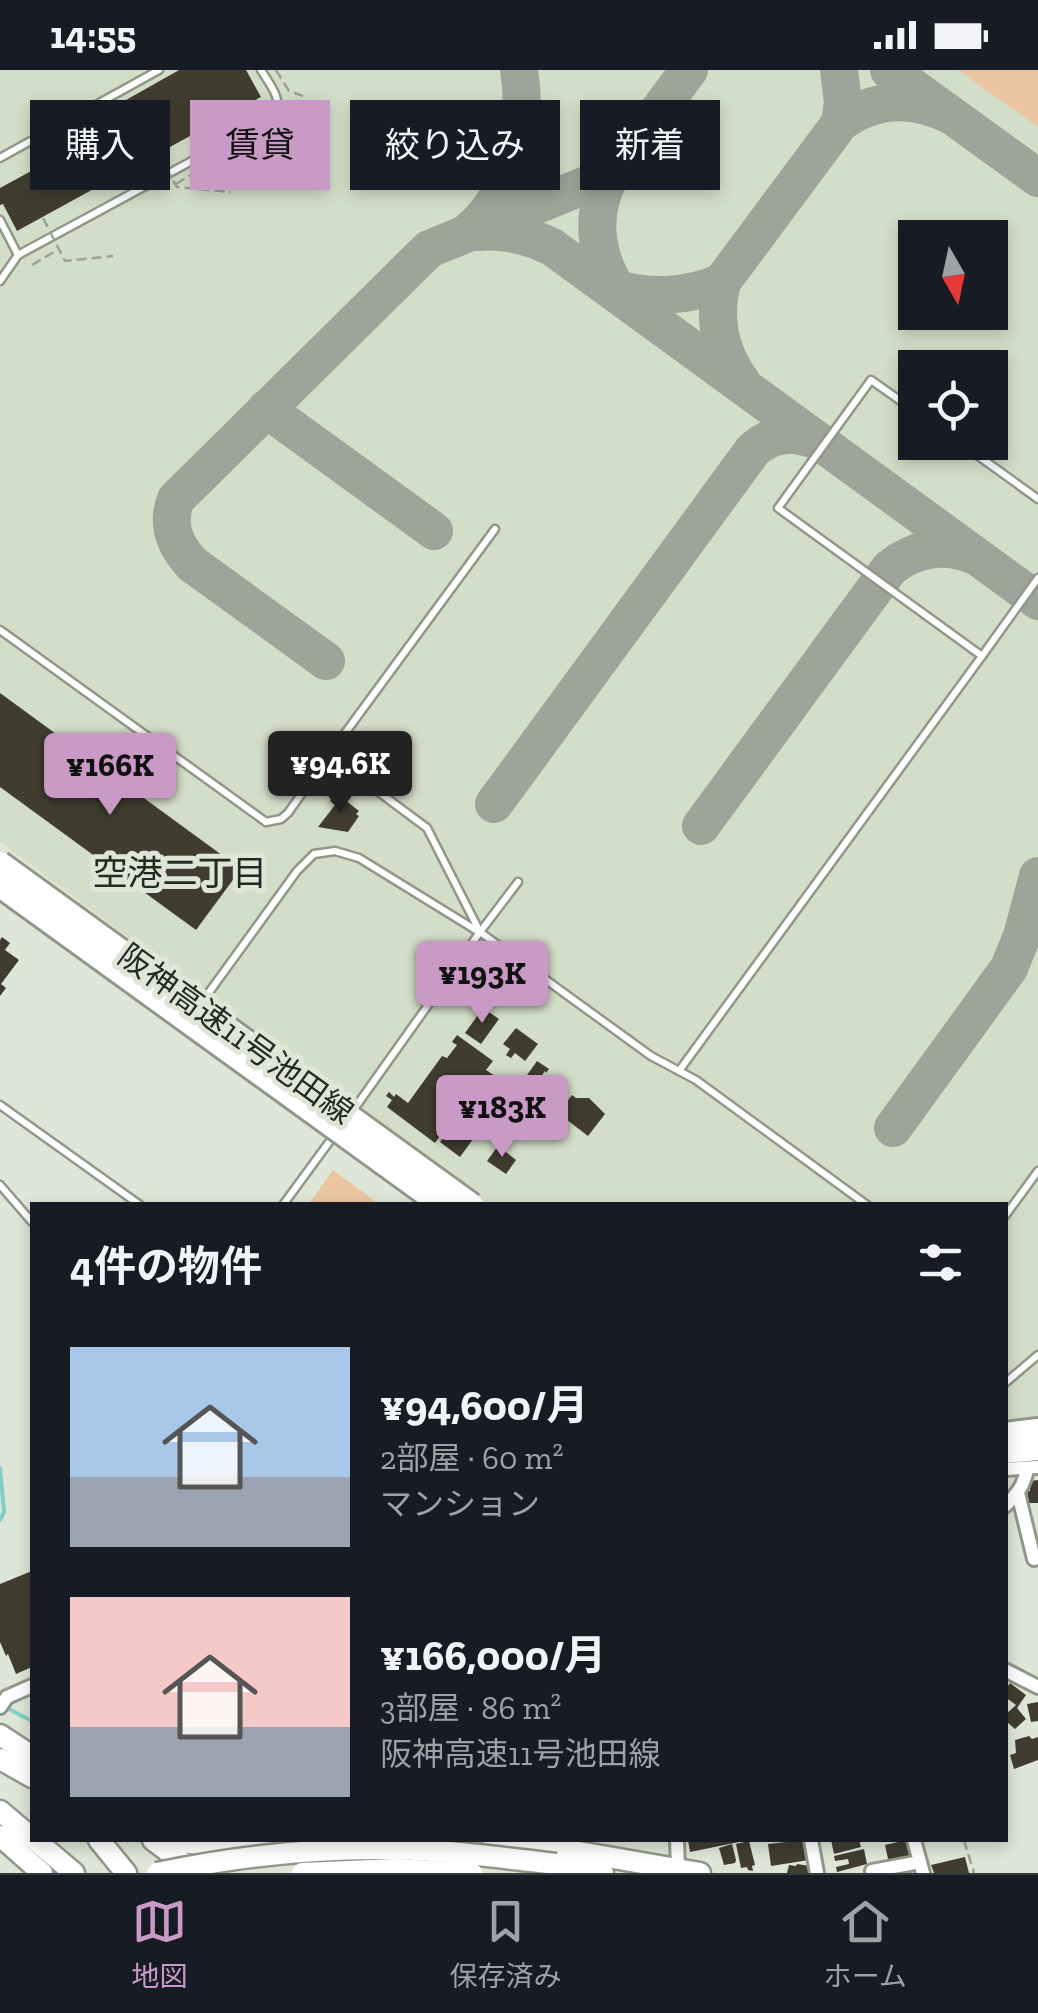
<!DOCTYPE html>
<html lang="ja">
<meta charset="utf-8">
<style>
body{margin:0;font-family:"Zilla Slab","Noto Sans JP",serif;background:#242831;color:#f1f3f6;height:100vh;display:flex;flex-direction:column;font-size:38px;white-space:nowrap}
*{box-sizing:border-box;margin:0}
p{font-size:32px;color:#9ea1a6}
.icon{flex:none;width:55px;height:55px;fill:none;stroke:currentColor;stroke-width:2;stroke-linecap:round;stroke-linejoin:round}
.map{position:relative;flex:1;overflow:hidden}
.details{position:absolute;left:30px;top:1132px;width:978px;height:640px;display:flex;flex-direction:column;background:#171b24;border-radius:0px;box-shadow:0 5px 15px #0003}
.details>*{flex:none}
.top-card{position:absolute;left:30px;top:30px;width:980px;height:90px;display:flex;gap:20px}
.needle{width:65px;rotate:171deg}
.fabs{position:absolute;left:898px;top:150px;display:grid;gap:20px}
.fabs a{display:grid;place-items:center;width:110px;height:110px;border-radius:0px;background:#171b24;box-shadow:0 5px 15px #0003;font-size:50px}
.price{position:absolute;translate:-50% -85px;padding:0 22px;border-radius:10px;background:#ca9ac7;color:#111;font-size:32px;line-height:65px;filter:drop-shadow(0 2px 5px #0008)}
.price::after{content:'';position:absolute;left:50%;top:60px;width:30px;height:22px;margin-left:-15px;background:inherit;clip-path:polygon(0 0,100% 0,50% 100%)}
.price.on{background:#222;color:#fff}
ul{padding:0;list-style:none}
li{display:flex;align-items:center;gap:30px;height:250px;padding:0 40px}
li span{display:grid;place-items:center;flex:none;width:280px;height:200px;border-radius:0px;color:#555}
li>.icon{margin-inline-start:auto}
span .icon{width:120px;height:120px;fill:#fffc;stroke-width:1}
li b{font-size:42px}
h2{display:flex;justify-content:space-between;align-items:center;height:120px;padding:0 40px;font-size:42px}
.chip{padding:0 35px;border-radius:0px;background:#171b24;box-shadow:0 5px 15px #0003;font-size:35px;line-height:90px}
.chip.on{background:#ca9ac7;color:#111}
.status{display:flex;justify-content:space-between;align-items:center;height:70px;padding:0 50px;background:#171b24;direction:ltr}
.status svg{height:28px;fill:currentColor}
.tabs{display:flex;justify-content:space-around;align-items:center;height:140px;border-top:2px solid #363941;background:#171b24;font-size:28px;color:#9ea1a6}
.tabs a{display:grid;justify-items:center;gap:5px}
.tabs .on{color:#ca9ac7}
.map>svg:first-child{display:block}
.built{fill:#d3dec8;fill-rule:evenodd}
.green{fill:#eac6a3}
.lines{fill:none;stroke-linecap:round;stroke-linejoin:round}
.stream{stroke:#82cfc9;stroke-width:4}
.taxiway{stroke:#9ea499;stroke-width:38}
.building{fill:#403d30}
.lane-casing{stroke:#919889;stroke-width:11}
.street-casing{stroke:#919889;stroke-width:18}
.primary-casing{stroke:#919889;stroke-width:25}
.highway-casing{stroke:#919889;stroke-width:28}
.path{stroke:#9ba296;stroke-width:2.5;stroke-dasharray:10 5;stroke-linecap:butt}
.lane{stroke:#fff;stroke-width:6}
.street{stroke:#fff;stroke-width:12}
.primary{stroke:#fff;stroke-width:20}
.highway{stroke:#fff;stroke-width:22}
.primary-bridge-casing{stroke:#919889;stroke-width:25;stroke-linecap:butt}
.highway-bridge-casing{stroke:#919889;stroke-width:28;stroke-linecap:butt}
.path-bridge{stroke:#9ba296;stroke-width:2.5;stroke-dasharray:10 5;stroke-linecap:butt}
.primary-bridge{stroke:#fff;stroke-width:20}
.highway-bridge{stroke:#fff;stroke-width:22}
.labels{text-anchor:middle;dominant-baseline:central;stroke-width:10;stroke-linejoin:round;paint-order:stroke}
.street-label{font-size:32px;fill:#262923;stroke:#dee6d7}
.neighbourhood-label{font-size:35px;fill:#262923;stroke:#dee6d7}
</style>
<div class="status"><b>14:55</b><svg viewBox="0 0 49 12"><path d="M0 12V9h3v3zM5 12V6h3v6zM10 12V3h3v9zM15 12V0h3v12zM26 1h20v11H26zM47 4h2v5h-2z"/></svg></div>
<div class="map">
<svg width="1038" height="1803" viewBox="0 0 1038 1803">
<rect width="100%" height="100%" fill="#dee6d7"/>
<path class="built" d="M0 0H1038V1371L1005 1388V1135H488L0 772ZM915 168H990V242H915ZM915 298H990V372H915Z"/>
<g class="green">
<path d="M958 0H1038V57Z"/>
<path d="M333 1100 380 1135H308Z"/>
</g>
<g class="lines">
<g class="stream">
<path d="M0 1398 4 1442 0 1450"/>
<path d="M7 1638 32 1651"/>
</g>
<g class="taxiway">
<path d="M839 0 843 32 840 53"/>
<path d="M889 0 1038 108"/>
<path d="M470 160C513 125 528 52 519 0"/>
<path d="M478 162C505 160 528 165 552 177L1038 531"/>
<path d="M612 218C647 229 689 227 722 212"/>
<path d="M621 224C595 190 589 145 610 107 619 91 631 77 642 63 658 42 673 21 689 0"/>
<path d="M741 311C719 281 713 248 722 212L840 53C875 27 913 26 952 46"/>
<path d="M266 339 434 461"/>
<path d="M326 591 192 494C174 474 166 454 176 429L429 179 601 109 613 102"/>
<path d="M494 734 753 380C773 362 794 362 818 371"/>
<path d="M701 756 890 498C915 478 943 473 973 485"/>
<path d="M893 1058 1009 898 1022 866 1038 806"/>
</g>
</g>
<g class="building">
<path d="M179 0H246L261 27 17 161 3 134 0 135V118L90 69 82 55Z"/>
<path d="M0 623 241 799 196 860 0 717Z"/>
<path d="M336 723 359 741 356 744 359 746 348 762 318 757 335 735 330 731Z"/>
<path d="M2 867 10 873 5 880 19 890 1 914 6 918 0 926V870Z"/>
<path d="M483 938 499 949 481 974 465 963Z"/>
<path d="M516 958 538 974 525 991 515 983 511 988 506 985 510 979 503 974Z"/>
<path d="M457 965 493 991 486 1000 511 1017 478 1063 454 1046 435 1073 387 1037 392 1030 386 1026 389 1022 394 1027 396 1024 408 1033 442 986 447 988 457 975 452 972Z"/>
<path d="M537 991 549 999 546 1003 545 1001 530 1022 520 1015Z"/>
<path d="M572 1025 576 1028H589L605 1044 588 1066 558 1043Z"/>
<path d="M455 1050 476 1065 460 1087 440 1072Z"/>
<path d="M498 1076 516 1090 506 1104 487 1091Z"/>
<path d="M1038 1410V1433H1029L1027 1421H1030V1411Z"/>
<path d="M32 1501V1597L16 1604 8 1584 6 1586 0 1572V1514Z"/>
<path d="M1010 1613 1026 1625 1015 1641 1017 1638 1026 1649 1015 1659 1007 1652 1005 1654V1645L1016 1635 1005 1627V1620Z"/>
<path d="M1038 1632V1651L1031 1652 1027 1634Z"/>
<path d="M1029 1666 1032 1669 1038 1667V1690L1014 1699 1010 1685 1016 1683 1015 1670Z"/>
<path d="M688 1770H739V1772L690 1782Z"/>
<path d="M805 1770 809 1790 771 1796 768 1774Z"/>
<path d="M831 1770H859L861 1777 834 1784Z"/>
<path d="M907 1770 911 1789 889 1793 885 1775Z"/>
<path d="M749 1771 755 1795 752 1796 753 1801 748 1800 747 1797 741 1798 736 1774Z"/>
<path d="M732 1774 736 1790 735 1793 724 1795 719 1778Z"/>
<path d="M864 1779 867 1794 837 1802 836 1797 849 1794 848 1789 835 1791 834 1786Z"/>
<path d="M965 1787 969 1803H934L931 1795Z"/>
<path d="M797 1794 810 1796 809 1803H787L789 1795 796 1796Z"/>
</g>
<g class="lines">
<g class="lane-casing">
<g id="lane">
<path d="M0 88 159 0"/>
<path d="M0 150 18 185 0 211"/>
<path d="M18 185 273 47C285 31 270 15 261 0"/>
<path d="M959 372 1038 429"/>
<path d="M0 560 266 752 281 749 288 743 329 685 427 758 480 862 651 986 696 1010 867 1135"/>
<path d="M982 586 1038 508"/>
<path d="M329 685 495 459"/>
<path d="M202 932 297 801 314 784 335 781 359 788 479 862"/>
<path d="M679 1001 982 586 778 438 871 310 915 341"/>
<path d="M0 1035 140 1135"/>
<path d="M352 1042 480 862 518 812"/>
<path d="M0 1115 32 1152"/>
<path d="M283 1135 335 1064"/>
<path d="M1005 1146 1038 1101"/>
<path d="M1005 1313 1038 1285"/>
</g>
</g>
<g class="street-casing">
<g id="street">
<path d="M1005 1399 1038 1397"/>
<path d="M1018 1423 1034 1489 1038 1488"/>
<path d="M1005 1436C1017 1424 1024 1416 1027 1399"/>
<path d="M1005 1600 1038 1617"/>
<path d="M0 1637 7 1627 32 1616"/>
<path d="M677 1770 678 1799"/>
<path d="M811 1770 817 1803"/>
<path d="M914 1770 923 1803"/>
<path d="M872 1801 920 1792"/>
</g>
</g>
<g class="primary-casing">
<g id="primary">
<path d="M0 1665 32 1686"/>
<path d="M0 1689 32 1707"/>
<path d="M0 1741 32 1768"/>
<path d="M0 1766 42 1803"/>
<path d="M35 1770 74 1803"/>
<path d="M99 1770 126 1803"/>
<path d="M153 1770 197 1803"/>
<path d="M177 1770C209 1780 241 1772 274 1770"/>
<path d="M493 1770 550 1777 700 1803"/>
<path d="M556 1794 603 1803"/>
</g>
</g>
<g class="highway-casing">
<g id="highway">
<path d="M1005 1364 1038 1360"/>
<path d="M1005 1382 1038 1379"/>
</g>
</g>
<g class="path">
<path d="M276 0 289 21 303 26"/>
<path d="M176 114 199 100"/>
<path d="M32 195 59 179"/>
<path d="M964 1770 974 1803"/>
</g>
<use href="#lane" class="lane"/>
<use href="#street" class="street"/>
<use href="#primary" class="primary"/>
<use href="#highway" class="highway"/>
<g class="primary-bridge-casing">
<g id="primary-bridge">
<path d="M157 1803C252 1783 351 1774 448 1782 484 1785 520 1790 556 1794"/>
<path d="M302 1803 396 1799 472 1803"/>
</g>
</g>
<g class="highway-bridge-casing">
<g id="highway-bridge">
<path d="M0 793 472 1135"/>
<path d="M0 816 441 1135"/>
</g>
</g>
<g class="path-bridge">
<path d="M158 85 177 117 231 122"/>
<path d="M43 148 65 191 113 186"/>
</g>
<use href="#primary-bridge" class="primary-bridge"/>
<use href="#highway-bridge" class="highway-bridge"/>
</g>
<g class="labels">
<g class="street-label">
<text transform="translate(236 964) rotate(36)">阪神高速11号池田線</text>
</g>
<g class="neighbourhood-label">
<text x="180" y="803">空港二丁目</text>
</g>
</g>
</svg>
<div class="fabs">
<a><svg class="needle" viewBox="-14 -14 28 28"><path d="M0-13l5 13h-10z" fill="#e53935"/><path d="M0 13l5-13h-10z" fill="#9ea1a6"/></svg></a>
<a><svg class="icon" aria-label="locate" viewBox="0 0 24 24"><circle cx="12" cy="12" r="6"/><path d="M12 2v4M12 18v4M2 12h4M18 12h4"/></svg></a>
</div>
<b class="price on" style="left:340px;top:746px">¥94.6K</b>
<b class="price" style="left:110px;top:748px">¥166K</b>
<b class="price" style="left:482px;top:956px">¥193K</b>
<b class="price" style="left:502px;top:1090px">¥183K</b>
<div class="top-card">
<a class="chip">購入</a>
<a class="chip on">賃貸</a>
<a class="chip">絞り込み</a>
<a class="chip">新着</a>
</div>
<section class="details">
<h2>4件の物件<svg class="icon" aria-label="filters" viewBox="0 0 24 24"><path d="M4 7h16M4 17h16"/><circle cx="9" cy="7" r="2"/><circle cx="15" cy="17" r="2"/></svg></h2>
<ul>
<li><span style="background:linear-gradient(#a9c7e8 65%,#9aa5b1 0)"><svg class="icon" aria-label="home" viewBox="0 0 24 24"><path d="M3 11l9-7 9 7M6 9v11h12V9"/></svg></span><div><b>¥94,600/月</b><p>2部屋 · 60 m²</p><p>マンション</p></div></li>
<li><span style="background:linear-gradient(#f6c9c9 65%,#9aa5b1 0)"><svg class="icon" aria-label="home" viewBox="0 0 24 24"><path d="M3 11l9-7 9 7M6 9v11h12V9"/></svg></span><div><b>¥166,000/月</b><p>3部屋 · 86 m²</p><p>阪神高速11号池田線</p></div></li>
</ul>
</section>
</div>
<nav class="tabs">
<a class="on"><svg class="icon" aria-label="map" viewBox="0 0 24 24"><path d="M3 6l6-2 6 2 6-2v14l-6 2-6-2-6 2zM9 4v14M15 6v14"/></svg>地図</a>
<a><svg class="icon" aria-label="saved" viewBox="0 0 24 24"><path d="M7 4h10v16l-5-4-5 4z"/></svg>保存済み</a>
<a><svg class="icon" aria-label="home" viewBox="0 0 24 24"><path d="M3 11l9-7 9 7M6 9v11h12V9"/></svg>ホーム</a>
</nav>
